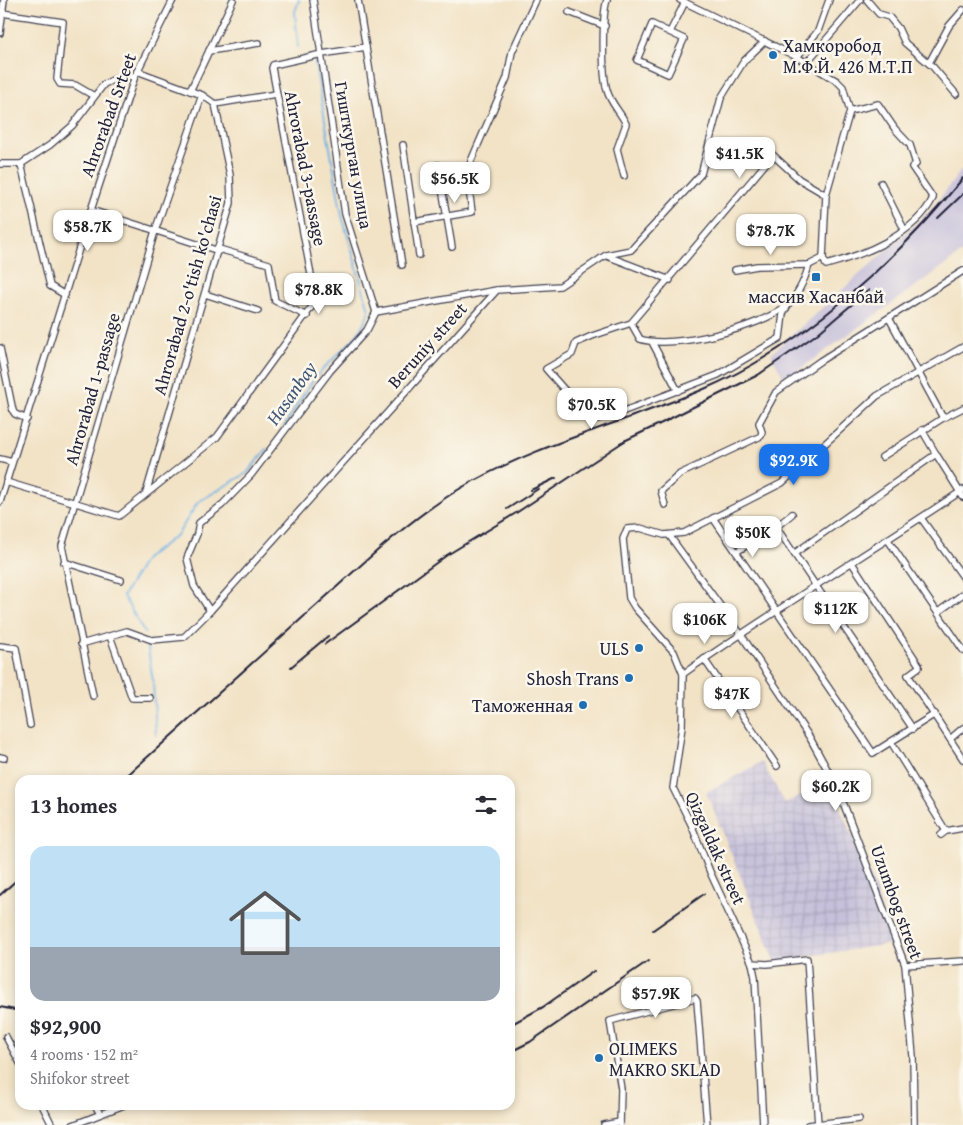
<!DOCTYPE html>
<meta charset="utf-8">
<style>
body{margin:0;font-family:"Gentium Book Plus",serif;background:#f7f7f7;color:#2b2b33;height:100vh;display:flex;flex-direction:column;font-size:19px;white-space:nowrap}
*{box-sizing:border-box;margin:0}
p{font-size:16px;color:#7c7c81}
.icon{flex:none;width:28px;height:28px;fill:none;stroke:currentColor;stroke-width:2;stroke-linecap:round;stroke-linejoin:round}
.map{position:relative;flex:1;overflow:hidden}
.side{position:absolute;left:15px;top:775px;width:500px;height:335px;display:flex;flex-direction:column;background:#fff;border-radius:15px;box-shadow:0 2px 8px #0003}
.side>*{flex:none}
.price{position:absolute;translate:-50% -42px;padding:0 11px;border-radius:10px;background:#fff;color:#222;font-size:16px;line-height:32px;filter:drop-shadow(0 1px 2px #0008)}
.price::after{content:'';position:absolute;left:50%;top:30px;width:15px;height:11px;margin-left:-8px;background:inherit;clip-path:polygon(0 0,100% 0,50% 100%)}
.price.active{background:#1a73e8;color:#fff}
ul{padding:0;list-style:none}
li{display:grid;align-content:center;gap:10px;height:265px;padding:0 15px}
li+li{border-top:1px solid #e1e1e2}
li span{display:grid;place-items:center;height:155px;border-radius:15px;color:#555}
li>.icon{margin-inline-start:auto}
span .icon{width:90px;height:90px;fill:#fffc;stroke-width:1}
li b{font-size:21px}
h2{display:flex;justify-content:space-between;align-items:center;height:60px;padding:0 15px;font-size:21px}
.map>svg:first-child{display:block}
.industrial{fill:url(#industrial-grid)}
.railway{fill:#c6c0da}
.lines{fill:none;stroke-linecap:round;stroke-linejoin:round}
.stream{stroke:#6eb2e4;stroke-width:2}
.minor-casing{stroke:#413f50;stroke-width:8}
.minor{stroke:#fff;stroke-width:5.5}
.rail{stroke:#22223b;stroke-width:2}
.poi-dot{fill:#1f6fb2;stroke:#fbf7ec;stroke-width:2}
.labels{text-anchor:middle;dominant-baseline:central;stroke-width:5;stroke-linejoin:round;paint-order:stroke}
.poi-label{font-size:18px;fill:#22223b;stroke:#fbf7ec;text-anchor:end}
.street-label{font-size:18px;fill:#22223b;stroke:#fbf7ec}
.water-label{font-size:19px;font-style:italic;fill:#3d5476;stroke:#fbf7ec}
</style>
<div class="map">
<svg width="963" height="1125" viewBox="0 0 963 1125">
<defs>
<pattern id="industrial-grid" width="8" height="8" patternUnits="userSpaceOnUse" patternTransform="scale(1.25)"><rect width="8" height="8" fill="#c6c0da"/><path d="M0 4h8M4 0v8" fill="none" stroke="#aaa5bc"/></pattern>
</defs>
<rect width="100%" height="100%" fill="#fbf7ec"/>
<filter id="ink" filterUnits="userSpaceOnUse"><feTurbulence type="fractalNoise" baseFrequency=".02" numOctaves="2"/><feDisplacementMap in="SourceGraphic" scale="10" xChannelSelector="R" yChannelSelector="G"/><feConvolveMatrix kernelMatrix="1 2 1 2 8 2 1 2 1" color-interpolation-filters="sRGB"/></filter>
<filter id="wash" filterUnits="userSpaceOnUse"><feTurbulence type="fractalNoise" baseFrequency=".0096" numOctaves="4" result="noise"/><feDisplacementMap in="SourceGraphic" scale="20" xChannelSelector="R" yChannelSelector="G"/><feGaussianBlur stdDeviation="1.12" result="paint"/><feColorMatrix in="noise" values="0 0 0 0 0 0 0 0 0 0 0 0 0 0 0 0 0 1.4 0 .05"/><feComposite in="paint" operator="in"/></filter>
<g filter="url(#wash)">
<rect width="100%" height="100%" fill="#f2e3c6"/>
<path class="industrial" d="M762 762 785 803 829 783 875 888 891 944 775 961 706 792Z"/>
<path class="railway" d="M963 168V252L785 380 771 354 931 210Z"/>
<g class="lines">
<g class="stream">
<path d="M298 47 295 12 299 0"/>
<path d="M281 432C292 414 303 392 317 376 335 354 362 339 369 310L342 216 314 58"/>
<path d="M145 633 123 596 145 559 178 534 198 502 247 473 267 449"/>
<path d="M147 642 153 682 156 735"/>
</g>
</g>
</g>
<g filter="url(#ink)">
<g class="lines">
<g class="minor-casing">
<g id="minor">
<path d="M313 0 345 214 376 312"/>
<path d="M358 0 402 265"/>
<path d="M607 0C602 14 602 75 607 90 610 103 620 111 626 124L617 149 624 176"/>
<path d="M680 0 797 57 837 81 843 87 850 111 826 195 823 258 826 265C863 255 915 235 933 198L912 167 916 164 910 145 895 129 878 104 850 111"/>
<path d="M867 0 879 14 889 17 898 28 905 43 933 67 956 94"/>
<path d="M569 12 605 26"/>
<path d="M2 13 63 22 57 79 60 84 75 85 94 96"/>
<path d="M652 24 684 39 668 74 637 60Z"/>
<path d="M670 32 685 2"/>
<path d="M0 33 4 0"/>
<path d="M209 51 259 43"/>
<path d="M797 57 818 31 829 0"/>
<path d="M807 62 860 0"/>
<path d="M929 63 949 26 963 10"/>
<path d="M137 71 202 95 215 104 276 94"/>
<path d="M190 91 233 0"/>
<path d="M403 145 419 255"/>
<path d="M0 164H21L50 145 72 126 104 84 119 77 135 76"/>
<path d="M21 164 50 286 65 295"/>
<path d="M438 165 452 247"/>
<path d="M881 183 904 229"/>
<path d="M91 210 219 251"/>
<path d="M414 222 472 212 468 181 471 161 507 78 512 52 536 0"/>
<path d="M219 249 269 264 275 301 307 316"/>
<path d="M607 256 670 280"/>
<path d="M735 270 757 266 809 265"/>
<path d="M205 294 258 311"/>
<path d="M788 305 783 314 780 338 718 375 619 413 591 420 546 369 572 354 576 343 592 336 631 323 773 155 799 179 826 195"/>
<path d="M376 312 497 290"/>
<path d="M889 318 943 418"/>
<path d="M631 323 640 339C672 350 761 328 787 305 798 295 805 279 809 265L823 258"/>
<path d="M653 344 678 391"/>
<path d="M0 348 13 411 15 414 27 419"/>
<path d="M936 454 963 497"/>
<path d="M882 457 943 418 963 408"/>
<path d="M0 459 12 462"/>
<path d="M6 482 119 516 217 437 316 301 272 68 273 65 322 54 366 47"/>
<path d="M146 493 231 203 230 175 215 104"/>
<path d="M0 502 91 210 135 76 173 0"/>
<path d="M665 505 661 491 680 474 761 436 762 432 759 423 776 392 820 361 963 271"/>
<path d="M713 518 873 753 935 714"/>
<path d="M921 518 963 577"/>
<path d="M776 527 913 729"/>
<path d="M669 535 740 633 810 738 838 789 905 965 913 1056 914 1125"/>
<path d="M888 540 963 650"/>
<path d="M736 552 776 527 792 514"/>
<path d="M795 553 936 454 922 430"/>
<path d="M64 562 121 580"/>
<path d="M852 563 919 665V667L908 675 963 759"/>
<path d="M210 611 194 586 187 558 197 534 199 523 222 505 251 475 330 371 367 330 376 312"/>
<path d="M938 612 963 594"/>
<path d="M110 636 132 698H150"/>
<path d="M81 644 127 631 152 640 184 637 210 611 497 290 560 286 606 255 631 250 701 174 721 98 744 61 765 41"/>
<path d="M0 646 16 648 30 725"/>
<path d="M704 659 777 766"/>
<path d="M683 674C774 610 870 552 963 490"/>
<path d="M93 696 62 546 155 231 202 95"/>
<path d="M950 739 963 728"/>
<path d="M891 742 946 831"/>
<path d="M0 757 4 758"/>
<path d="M941 835 946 831 963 828"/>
<path d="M752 963 767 964 807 959 818 1125"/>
<path d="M905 965 963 961"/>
<path d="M6 1037 20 1063"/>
<path d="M42 1105 52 1125"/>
<path d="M95 1105 100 1114"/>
<path d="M73 1125 124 1105"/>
<path d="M604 1125 620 1122"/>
<path d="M620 1125 621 1089 610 1021 695 998 697 1001 707 1125"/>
<path d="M763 1125 755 977 752 963 710 872 691 824 673 788 682 727 683 674 674 652 635 608 629 598 623 539 627 529 640 528 664 535 684 533 782 483 877 396 963 347"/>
<path d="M808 1125 859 1119"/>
</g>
</g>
<use href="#minor" class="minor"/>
<g class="rail">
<path d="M938 218 963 194"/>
<path d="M665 421 758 375 817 334 869 290"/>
<path d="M620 443 670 419"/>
<path d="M531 490 556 478"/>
<path d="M507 509 538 489"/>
<path d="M325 644 447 555 516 513 626 440"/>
<path d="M291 667 328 636"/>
<path d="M122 780C185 724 247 667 310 611 358 568 405 522 461 488 536 444 624 423 704 389 801 348 898 259 963 178"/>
<path d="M0 895 20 877"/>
<path d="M653 930 704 894"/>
<path d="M0 1007 20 1011"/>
<path d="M510 1025 543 1007 594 971"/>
<path d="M510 1052 530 1042 648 961"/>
</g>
</g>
</g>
<g class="poi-dot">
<circle cx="773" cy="55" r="5"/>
<rect x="811" y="272" width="10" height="10" rx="2.5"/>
<circle cx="639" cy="648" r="5"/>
<circle cx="629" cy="678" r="5"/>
<circle cx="583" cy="705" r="5"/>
<circle cx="599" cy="1058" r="5"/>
</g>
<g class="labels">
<g class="poi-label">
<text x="783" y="45" text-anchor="start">Хамкоробод<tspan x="783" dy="21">М.Ф.Й. 426 М.Т.П</tspan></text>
<text x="816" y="296" text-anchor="middle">массив Хасанбай</text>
<text x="629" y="648">ULS</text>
<text x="619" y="678">Shosh Trans</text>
<text x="573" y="705">Таможенная</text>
<text x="609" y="1048" text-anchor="start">OLIMEKS<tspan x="609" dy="21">MAKRO SKLAD</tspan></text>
</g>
<g class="street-label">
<text transform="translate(108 115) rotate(-70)">Ahrorabad Srteet</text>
<text transform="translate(354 155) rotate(80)">Гишткурган улица</text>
<text transform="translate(306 168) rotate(79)">Ahrorabad 3-passage</text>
<text transform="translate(187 295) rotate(-74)">Ahrorabad 2-o'tish ko'chasi</text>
<text transform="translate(427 345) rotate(-48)">Beruniy street</text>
<text transform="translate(92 389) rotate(-74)">Ahrorabad 1-passage</text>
<text transform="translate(716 848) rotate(66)">Qizgaldak street</text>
<text transform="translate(897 902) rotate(70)">Uzumbog street</text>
</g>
<g class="water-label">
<text transform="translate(291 393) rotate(-55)">Hasanbay</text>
</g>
</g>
</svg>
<b class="price" style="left:740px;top:179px">$41.5K</b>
<b class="price" style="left:455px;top:204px">$56.5K</b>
<b class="price" style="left:88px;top:252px">$58.7K</b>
<b class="price" style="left:771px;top:256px">$78.7K</b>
<b class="price" style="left:319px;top:315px">$78.8K</b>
<b class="price" style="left:592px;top:430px">$70.5K</b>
<b class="price active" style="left:794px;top:486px">$92.9K</b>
<b class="price" style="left:753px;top:558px">$50K</b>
<b class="price" style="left:836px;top:634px">$112K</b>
<b class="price" style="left:705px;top:645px">$106K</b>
<b class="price" style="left:732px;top:719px">$47K</b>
<b class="price" style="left:836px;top:812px">$60.2K</b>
<b class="price" style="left:656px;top:1019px">$57.9K</b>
<section class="side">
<h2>13 homes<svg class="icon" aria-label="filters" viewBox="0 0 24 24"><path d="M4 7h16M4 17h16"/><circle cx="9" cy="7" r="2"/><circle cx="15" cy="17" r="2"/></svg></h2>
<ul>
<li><span style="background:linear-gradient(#bfe0f5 65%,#9aa5b1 0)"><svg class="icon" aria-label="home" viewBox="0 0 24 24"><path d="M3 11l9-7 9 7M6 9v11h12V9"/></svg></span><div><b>$92,900</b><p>4 rooms · 152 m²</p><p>Shifokor street</p></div></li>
</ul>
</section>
</div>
